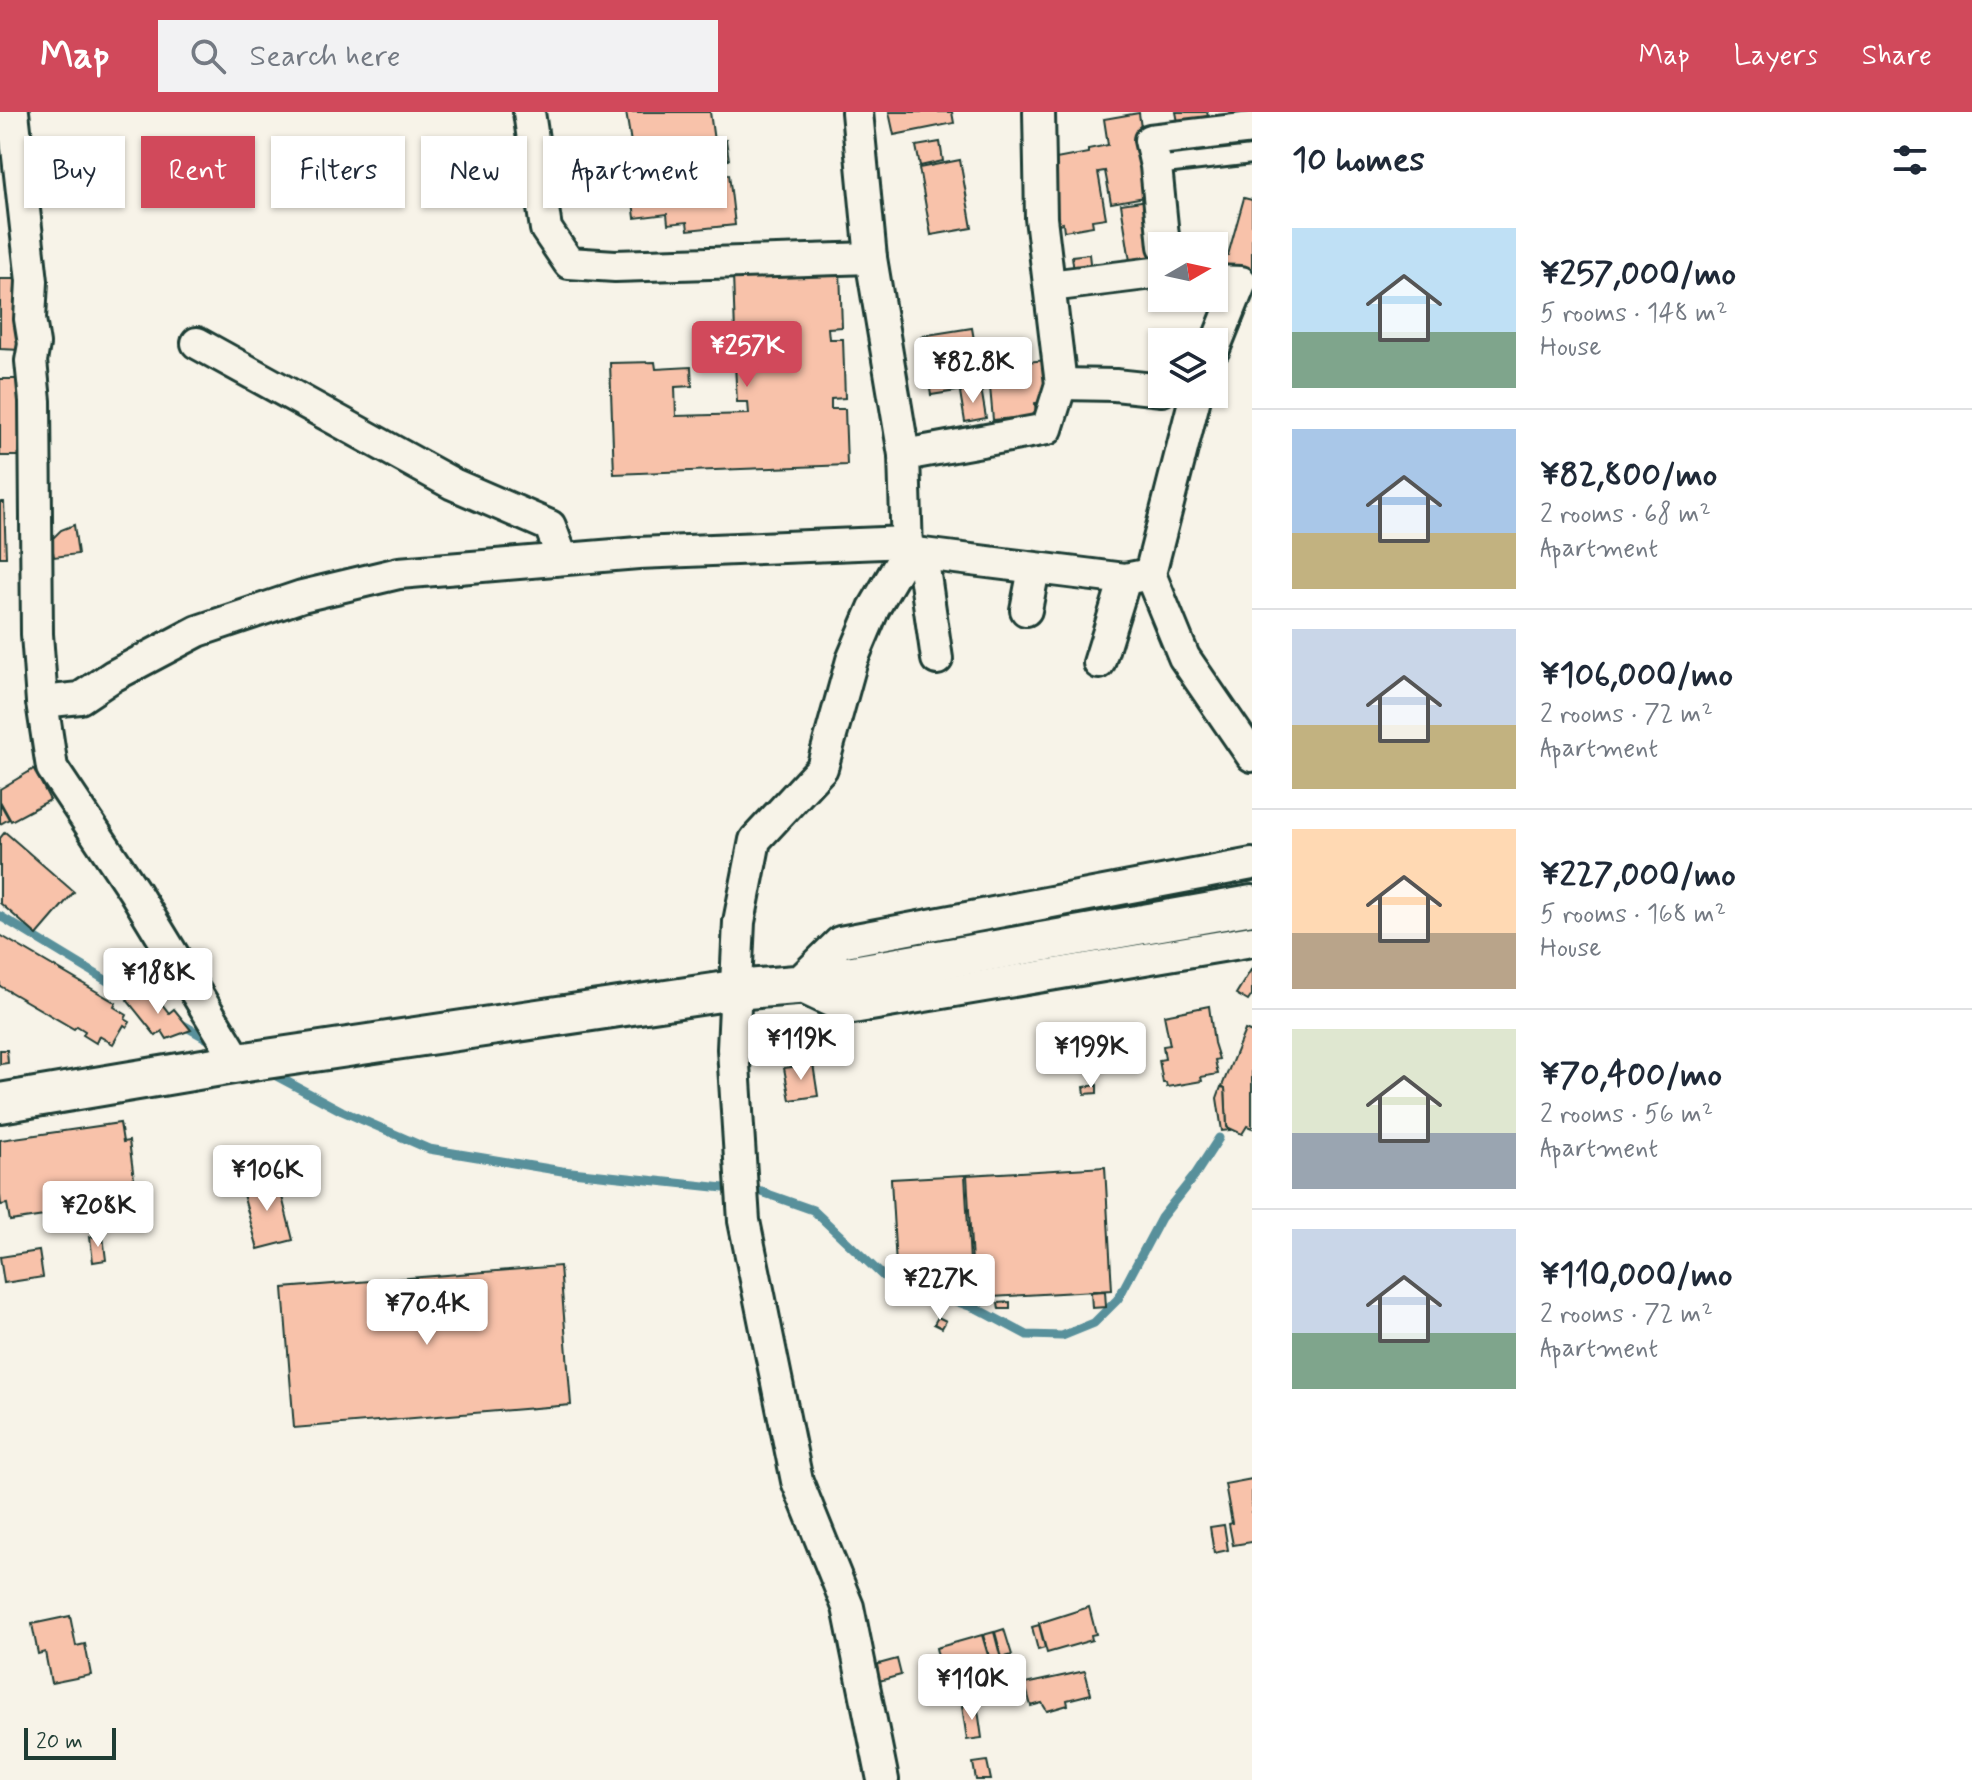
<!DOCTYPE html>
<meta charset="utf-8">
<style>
body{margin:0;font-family:Mynerve,sans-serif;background:#f2f2f3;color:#1f2937;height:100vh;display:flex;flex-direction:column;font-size:30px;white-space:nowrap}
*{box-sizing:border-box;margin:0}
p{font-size:26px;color:#747a83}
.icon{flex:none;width:44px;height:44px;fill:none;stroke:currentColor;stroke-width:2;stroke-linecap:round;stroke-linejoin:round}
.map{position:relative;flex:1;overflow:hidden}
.sheet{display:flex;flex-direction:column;background:#fff;width:720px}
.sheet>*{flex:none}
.banner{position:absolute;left:24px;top:24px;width:760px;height:72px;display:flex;gap:16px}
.needle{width:52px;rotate:81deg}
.tools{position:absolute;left:1148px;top:120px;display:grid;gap:16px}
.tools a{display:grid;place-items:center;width:80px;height:80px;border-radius:0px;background:#fff;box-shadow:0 2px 6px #0004;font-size:40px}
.scale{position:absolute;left:24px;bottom:20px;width:92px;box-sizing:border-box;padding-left:8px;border:4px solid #1f3d34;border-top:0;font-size:22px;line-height:28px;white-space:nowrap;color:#1f3d34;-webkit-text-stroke:6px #f7f3e8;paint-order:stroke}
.price{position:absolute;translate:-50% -68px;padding:0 18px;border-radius:8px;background:#fff;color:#222;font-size:26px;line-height:52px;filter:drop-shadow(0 2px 4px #0008)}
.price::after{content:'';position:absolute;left:50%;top:48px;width:24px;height:18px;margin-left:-12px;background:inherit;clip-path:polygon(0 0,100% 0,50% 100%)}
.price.selected{background:#d1495b;color:#fff}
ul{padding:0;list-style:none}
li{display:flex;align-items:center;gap:24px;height:200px;padding:0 40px}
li+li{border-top:2px solid #e0e1e3}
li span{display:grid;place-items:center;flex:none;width:224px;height:160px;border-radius:0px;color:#555}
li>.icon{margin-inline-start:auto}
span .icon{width:96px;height:96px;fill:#fffc;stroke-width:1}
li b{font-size:34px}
h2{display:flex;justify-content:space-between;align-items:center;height:96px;padding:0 40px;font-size:34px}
.tag{padding:0 28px;border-radius:0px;background:#fff;box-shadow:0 2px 6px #0004;font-size:28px;line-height:72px}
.tag.selected{background:#d1495b;color:#fff}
header{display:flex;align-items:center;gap:48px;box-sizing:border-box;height:112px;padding:0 40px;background:#d1495b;color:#fff}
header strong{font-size:38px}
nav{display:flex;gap:44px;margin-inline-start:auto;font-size:28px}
.search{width:560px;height:72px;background:#f2f2f3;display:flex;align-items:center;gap:20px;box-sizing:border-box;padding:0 28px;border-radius:0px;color:#747a83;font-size:30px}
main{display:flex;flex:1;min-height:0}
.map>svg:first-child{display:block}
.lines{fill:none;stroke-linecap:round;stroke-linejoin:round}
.stream{stroke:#59909b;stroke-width:9}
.building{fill:#f8c2aa;stroke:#1f3d34;stroke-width:2}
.service-casing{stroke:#1f3d34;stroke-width:22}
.minor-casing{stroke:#1f3d34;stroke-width:36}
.tertiary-casing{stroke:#1f3d34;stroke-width:44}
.service{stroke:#f7f3e8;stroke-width:16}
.minor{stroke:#f7f3e8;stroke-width:30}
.tertiary{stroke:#f7f3e8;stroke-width:38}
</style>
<header>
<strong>Map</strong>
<div class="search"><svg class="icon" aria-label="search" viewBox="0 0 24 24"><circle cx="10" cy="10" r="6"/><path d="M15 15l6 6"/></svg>Search here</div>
<nav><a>Map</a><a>Layers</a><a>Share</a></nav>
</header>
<main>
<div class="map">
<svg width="1252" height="1668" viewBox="0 0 1252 1668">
<rect width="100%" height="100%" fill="#f7f3e8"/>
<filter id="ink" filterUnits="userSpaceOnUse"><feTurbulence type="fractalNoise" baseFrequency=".0125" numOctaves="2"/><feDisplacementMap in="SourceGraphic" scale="16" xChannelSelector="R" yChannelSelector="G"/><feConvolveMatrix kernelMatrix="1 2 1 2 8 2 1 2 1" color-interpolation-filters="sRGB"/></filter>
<g filter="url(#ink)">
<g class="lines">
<g class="stream">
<path d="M0 804 142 890"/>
<path d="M183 913 215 931"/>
<path d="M267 959 342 999 429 1037 562 1059 762 1080 813 1098 883 1164 978 1197 1027 1223 1062 1224 1094 1211 1118 1187 1161 1106 1195 1063 1219 1026"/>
</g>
</g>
<g class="building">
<path d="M626 0H710L714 29 726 28 729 48 722 49 721 62 637 68Z"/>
<path d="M889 0H952L954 11 894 23Z"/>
<path d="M1176 0H1207L1208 4 1178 10Z"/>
<path d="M1139 1 1150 84 1111 91 1105 59 1098 60 1106 106 1092 108 1093 114 1064 119 1063 111 1058 112 1048 54 1057 53 1056 47 1088 41V37L1108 33 1104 7Z"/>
<path d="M940 30 943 49 920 54 916 34Z"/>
<path d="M631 33 635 56 580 66 574 42Z"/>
<path d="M960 48 972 116 931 123 919 56Z"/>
<path d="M729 62 735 113 688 118 687 110 668 112 667 102 635 106 631 73Z"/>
<path d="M1244 86 1252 88V168L1214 164V143H1228Z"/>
<path d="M1148 88 1156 145 1143 152 1142 147 1130 149 1121 92Z"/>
<path d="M1189 124 1190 134H1173L1172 126Z"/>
<path d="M1089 142 1091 159 1074 160 1072 144Z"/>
<path d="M840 158 842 215 828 216 829 227H843L845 286 831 287V297H845L847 353 614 362 610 251 655 250 656 257 691 255 692 274 675 275 676 304 749 302 748 290H737L734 233H747V221L735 222 733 162Z"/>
<path d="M0 167H18L21 238 0 237Z"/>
<path d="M972 216 982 275 931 283 928 265 922 266 919 246 925 245 921 224Z"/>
<path d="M1048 248 1051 289 1035 291 1036 304 993 308 988 253Z"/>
<path d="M0 267H27L24 344H0Z"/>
<path d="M981 276 986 306 965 310 960 280Z"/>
<path d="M0 390H4L6 445H0Z"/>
<path d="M74 413 78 442 54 445 51 428 61 418Z"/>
<path d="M34 657 50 688 11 709 0 689V677Z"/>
<path d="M0 691 9 707 0 712Z"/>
<path d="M5 720 74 780 37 823 0 791V726Z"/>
<path d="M0 823 116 891 114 895 127 903 125 907 130 910 127 915 124 913 113 932 99 924 96 931 83 923 85 919 77 914 74 917 0 874Z"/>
<path d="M1252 856V883L1248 889 1236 882Z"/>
<path d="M137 880 141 886 147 881 154 890 158 887 169 901 174 897 191 918 167 927 162 919 156 924 127 888Z"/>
<path d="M1209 894 1214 931 1219 947 1215 948 1218 962 1201 965 1202 969 1167 975 1166 971H1163L1159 948 1165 947 1163 934 1170 933 1164 903Z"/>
<path d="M1245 918 1252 921V1016L1247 1014 1242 1022 1227 1015 1225 976 1222 974Z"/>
<path d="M0 938H7L8 951 0 952Z"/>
<path d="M813 952 818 984 790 988 784 956Z"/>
<path d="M1097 973V981L1085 982 1084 975Z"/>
<path d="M1221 975 1225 976 1227 1015 1230 1018 1222 1019 1217 986Z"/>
<path d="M120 1011 123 1030 129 1029 135 1074 129 1075 132 1091 10 1109 7 1092 1 1093 0 1083V1028Z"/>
<path d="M1105 1055 1112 1178 974 1186 967 1063Z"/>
<path d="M965 1063 972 1184 943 1173 942 1167 896 1154 891 1067Z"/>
<path d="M277 1065 293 1128 258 1137 241 1075Z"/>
<path d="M103 1124 106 1148 93 1150 90 1125Z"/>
<path d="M39 1139 43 1165 4 1171 0 1145Z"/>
<path d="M560 1154 571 1293 294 1316 283 1176Z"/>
<path d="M1105 1179 1106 1195 1092 1196 1091 1180Z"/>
<path d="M1010 1190V1197H999L998 1191Z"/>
<path d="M938 1205 946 1209 942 1216 934 1212Z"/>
<path d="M1252 1367V1430L1233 1433 1229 1412 1232 1411 1225 1372Z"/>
<path d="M1224 1413 1228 1438 1214 1441 1210 1415Z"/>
<path d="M1089 1495 1096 1522 1091 1523 1092 1528 1047 1541 1039 1511Z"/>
<path d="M70 1504 76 1534 85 1532 91 1563 51 1571 45 1540 38 1542 32 1512Z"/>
<path d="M1039 1513 1045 1536 1038 1538 1032 1515Z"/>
<path d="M1004 1517 1012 1543 1002 1546 995 1520Z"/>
<path d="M994 1520 1001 1547 991 1550 983 1523Z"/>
<path d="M982 1523 990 1550 940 1562 936 1550 939 1549 936 1536Z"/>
<path d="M897 1547 901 1563 879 1569 875 1553Z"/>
<path d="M1085 1559 1091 1582 1067 1588 1068 1593 1047 1599 1042 1591 1031 1594 1025 1572Z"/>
<path d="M977 1591 982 1626 967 1628 962 1594Z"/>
<path d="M987 1649 991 1668H976L973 1651Z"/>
</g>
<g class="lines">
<g class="service-casing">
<path id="service" d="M1156 54 1252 43"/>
</g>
<g class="minor-casing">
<g id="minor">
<path d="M13 0 32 169 30 207 34 232 31 249 35 289 37 522 42 590 52 656 134 779 239 951"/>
<path d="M529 0 546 117 569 151 615 154 871 146"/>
<path d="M857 0 871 146 904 343 907 440 874 496 852 548 822 656 755 728 739 810 733 937 744 1109 797 1369 848 1495 883 1668"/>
<path d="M1164 134 1156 54 1150 28 1252 16"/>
<path d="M1214 169 1241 170 1214 237"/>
<path d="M1050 174 1162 160"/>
<path d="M197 231 453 372 550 414 562 446"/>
<path d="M1061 272 1115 273 1162 278"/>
<path d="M1196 282 1150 462 1184 545 1252 644"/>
<path d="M904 343 1047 317 1061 272 1041 106 1039 0"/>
<path d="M907 440 1125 467 1150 462"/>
<path d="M922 442 937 547"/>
<path d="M1026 498 1034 457"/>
<path d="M1099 551 1125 467"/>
<path d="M42 590 80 586 113 564 198 519 302 484 399 461 638 441 907 430"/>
<path d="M1252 752 840 830 796 873 847 897 1252 829"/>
</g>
</g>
<g class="tertiary-casing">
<path id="tertiary" d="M0 991 239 951 734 878 796 873 1252 793"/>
</g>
<use href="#service" class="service"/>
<use href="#minor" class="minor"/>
<use href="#tertiary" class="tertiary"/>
</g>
</g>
</svg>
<div class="tools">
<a><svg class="needle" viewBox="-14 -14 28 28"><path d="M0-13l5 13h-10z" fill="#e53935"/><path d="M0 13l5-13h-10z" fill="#747a83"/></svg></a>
<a><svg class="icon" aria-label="layers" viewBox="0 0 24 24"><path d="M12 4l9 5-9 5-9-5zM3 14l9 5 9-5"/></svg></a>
</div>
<div class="scale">20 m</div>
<b class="price selected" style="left:747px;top:277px">¥257K</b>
<b class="price" style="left:973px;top:293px">¥82.8K</b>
<b class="price" style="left:158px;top:904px">¥188K</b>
<b class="price" style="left:801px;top:970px">¥119K</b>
<b class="price" style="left:1091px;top:978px">¥199K</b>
<b class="price" style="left:267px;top:1101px">¥106K</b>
<b class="price" style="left:98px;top:1137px">¥208K</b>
<b class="price" style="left:940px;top:1210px">¥227K</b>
<b class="price" style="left:427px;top:1235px">¥70.4K</b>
<b class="price" style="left:972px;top:1610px">¥110K</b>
<div class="banner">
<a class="tag">Buy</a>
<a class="tag selected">Rent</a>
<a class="tag">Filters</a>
<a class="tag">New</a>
<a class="tag">Apartment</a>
</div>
</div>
<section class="sheet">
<h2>10 homes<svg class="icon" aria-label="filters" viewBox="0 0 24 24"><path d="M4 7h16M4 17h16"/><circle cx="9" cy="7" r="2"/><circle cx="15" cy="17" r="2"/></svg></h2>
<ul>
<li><span style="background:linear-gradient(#bfe0f5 65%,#7fa58c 0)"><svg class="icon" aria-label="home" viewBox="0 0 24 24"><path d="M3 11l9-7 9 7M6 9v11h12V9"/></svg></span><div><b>¥257,000/mo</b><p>5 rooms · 148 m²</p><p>House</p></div></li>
<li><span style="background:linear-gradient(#a9c7e8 65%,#c2b280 0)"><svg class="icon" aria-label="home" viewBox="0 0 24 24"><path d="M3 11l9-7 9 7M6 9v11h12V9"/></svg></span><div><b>¥82,800/mo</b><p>2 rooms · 68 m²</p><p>Apartment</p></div></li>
<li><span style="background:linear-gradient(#c9d6e8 60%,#c2b280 0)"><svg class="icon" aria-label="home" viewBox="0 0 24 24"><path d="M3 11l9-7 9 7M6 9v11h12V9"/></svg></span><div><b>¥106,000/mo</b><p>2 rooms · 72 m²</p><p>Apartment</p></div></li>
<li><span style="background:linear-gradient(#ffd9b3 65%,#b9a48a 0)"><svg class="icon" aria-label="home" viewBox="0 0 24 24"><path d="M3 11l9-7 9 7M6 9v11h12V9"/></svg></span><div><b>¥227,000/mo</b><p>5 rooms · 168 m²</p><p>House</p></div></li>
<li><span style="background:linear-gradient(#dfe7d0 65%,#9aa5b1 0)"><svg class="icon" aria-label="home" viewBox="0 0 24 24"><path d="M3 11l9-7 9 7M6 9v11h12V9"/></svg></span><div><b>¥70,400/mo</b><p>2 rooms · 56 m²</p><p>Apartment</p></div></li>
<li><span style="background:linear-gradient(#c9d6e8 65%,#7fa58c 0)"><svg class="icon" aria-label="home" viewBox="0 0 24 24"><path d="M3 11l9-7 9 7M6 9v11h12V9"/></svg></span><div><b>¥110,000/mo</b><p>2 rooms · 72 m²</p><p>Apartment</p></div></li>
</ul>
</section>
</main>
